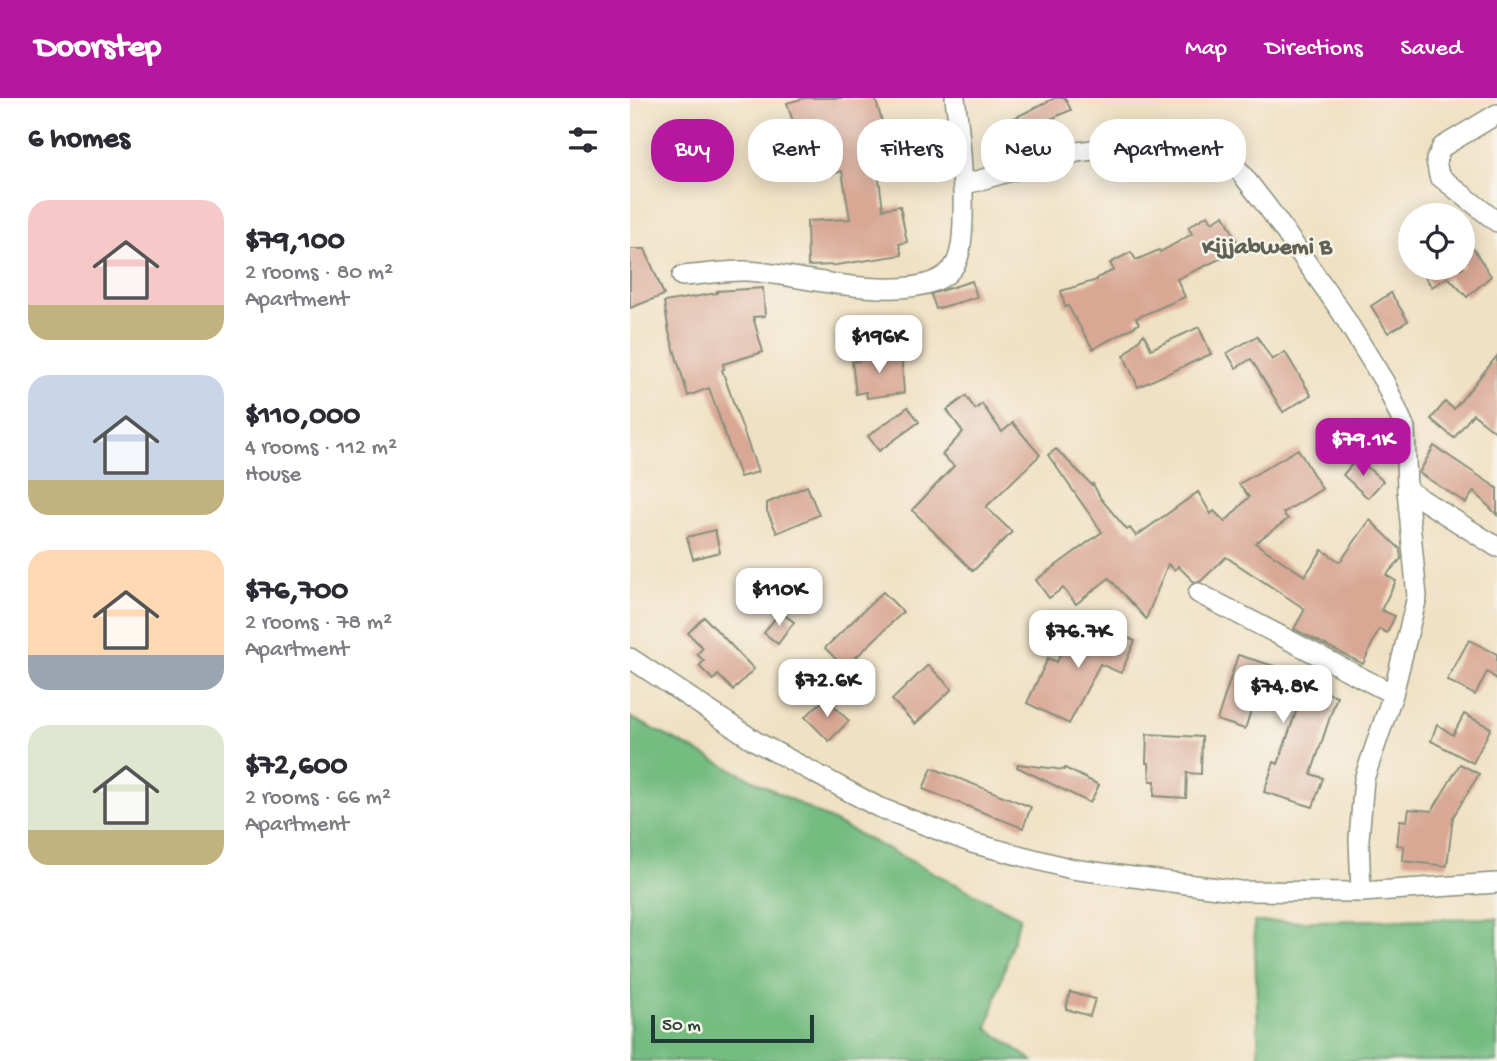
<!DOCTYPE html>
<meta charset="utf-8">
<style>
body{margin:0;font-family:"Gochi Hand",sans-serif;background:#f2f2f3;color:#2b2b33;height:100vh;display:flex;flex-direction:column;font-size:26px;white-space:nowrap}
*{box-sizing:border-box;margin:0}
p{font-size:23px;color:#7c7c81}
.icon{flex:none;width:38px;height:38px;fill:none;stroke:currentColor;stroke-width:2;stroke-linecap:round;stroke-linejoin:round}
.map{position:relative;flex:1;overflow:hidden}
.sheet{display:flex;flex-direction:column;background:#fff;width:630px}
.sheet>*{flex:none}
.banner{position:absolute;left:21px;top:21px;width:665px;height:63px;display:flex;gap:14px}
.tools{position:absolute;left:768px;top:105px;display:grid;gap:14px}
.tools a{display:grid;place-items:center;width:77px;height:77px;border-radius:50%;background:#fff;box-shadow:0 4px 18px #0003;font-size:35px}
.scale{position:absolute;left:21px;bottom:18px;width:163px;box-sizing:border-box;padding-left:7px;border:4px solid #1f3d34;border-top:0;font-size:19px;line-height:24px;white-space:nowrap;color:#1f3d34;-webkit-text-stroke:5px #f7f3e8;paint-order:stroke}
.price{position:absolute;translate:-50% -60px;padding:0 16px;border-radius:14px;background:#fff;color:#222;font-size:23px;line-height:46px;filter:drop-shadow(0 2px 4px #0008)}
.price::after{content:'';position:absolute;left:50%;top:42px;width:21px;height:16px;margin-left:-10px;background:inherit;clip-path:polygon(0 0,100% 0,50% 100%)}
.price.on{background:#b5179e;color:#fff}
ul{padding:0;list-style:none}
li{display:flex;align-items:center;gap:21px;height:175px;padding:0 28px}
li span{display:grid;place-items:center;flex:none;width:196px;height:140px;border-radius:21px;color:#555}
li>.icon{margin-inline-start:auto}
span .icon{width:84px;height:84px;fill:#fffc;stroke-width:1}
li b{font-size:30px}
h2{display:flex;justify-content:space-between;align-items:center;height:84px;padding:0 28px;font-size:30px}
.pill{padding:0 24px;border-radius:28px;background:#fff;box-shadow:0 4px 18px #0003;font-size:24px;line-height:63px}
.pill.on{background:#b5179e;color:#fff}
header{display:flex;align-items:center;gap:42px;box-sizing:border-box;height:98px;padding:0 35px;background:#b5179e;color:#fff}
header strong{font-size:33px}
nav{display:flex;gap:38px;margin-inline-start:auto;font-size:24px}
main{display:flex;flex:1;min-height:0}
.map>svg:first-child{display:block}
.forest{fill:#74bc81;stroke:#4a7c5a;stroke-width:2}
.building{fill:#d9a895}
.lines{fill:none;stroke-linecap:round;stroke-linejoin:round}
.minor-casing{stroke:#888f7c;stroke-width:22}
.minor{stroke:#fff;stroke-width:19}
.labels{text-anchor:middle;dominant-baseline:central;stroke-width:5;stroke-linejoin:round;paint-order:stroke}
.quarter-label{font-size:24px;font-weight:bold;fill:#606256;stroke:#f7f3e8}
</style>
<header>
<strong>Doorstep</strong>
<nav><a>Map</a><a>Directions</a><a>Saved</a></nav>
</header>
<main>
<section class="sheet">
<h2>6 homes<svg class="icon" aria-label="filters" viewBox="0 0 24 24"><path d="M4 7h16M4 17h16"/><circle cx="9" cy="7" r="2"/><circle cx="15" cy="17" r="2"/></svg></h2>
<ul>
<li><span style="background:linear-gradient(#f6c9c9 75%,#c2b280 0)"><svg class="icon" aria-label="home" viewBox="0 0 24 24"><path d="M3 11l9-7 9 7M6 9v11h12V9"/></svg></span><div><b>$79,100</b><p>2 rooms · 80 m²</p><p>Apartment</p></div></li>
<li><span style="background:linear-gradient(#c9d6e8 75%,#c2b280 0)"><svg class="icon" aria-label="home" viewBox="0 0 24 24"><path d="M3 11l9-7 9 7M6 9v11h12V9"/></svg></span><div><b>$110,000</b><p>4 rooms · 112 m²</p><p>House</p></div></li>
<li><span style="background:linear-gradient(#ffd9b3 75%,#9aa5b1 0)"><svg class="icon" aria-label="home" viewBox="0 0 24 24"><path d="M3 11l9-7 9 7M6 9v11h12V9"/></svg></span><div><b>$76,700</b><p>2 rooms · 78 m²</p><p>Apartment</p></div></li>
<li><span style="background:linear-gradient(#dfe7d0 75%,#c2b280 0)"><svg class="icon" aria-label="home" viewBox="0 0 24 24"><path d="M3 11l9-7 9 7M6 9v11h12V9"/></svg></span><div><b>$72,600</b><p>2 rooms · 66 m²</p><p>Apartment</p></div></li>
</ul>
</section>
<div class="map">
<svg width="867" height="963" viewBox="0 0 867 963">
<rect width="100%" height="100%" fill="#f7f3e8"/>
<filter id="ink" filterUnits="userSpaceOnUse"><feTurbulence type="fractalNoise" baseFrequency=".0143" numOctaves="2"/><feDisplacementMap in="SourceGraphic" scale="14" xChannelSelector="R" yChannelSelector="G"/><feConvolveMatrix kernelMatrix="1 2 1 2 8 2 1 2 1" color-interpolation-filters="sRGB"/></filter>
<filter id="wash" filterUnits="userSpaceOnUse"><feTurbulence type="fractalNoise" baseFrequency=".00686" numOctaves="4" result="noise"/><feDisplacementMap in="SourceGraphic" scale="28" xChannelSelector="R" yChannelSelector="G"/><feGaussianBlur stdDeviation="1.57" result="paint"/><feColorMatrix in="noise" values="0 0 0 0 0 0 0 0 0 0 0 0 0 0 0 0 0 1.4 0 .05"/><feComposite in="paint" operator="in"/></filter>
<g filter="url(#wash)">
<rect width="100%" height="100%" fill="#f0e1c4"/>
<g class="forest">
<path d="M0 619 390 819 357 930 403 963H0Z"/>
<path d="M867 820V963H629L624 824Z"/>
</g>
<g id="blocks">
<g class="building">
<path d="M175 0H245L259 46 257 47 260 72 248 74 253 111 270 108 277 144 269 146 272 157 206 167 178 168 177 123 220 121 212 73 193 79 176 24 164 27 157 5Z"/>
<path d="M425 0H435L441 12 414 24 421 37 374 60 360 32Z"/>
<path d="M578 117 582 124 594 117 611 151 547 181 555 199 506 220 509 226 463 251 438 208 435 209 431 193 467 182V180L484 172 480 165 501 154 506 162 529 152 530 154 562 136 558 129Z"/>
<path d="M833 135 861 178 837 199 818 179 802 189 789 170H833Z"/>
<path d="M0 151H15L34 197 0 210Z"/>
<path d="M342 183 347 199 306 211 301 196Z"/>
<path d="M133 190 135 218 123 219 133 254 93 266 94 271 92 272 128 374 110 379 79 290 58 298 39 234 34 204 87 195V193Z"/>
<path d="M761 195 778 223 758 235 741 208Z"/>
<path d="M569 229 581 256 508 289 494 258 514 236 521 251Z"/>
<path d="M627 238 642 262 655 254 681 297 653 314 621 261 606 270 597 255Z"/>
<path d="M271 253 274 295 237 300 236 294 226 296 222 264 234 262V258Z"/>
<path d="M867 258V335L843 316 824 340 801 321 815 304 824 311Z"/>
<path d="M336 298 345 311 352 306 372 334 383 325 410 357 356 409 382 434 343 473 282 412 324 368 312 357 333 334 317 312Z"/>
<path d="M278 309 289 324 249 353 238 338Z"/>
<path d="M804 348 867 390V417L844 393 836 405 789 375Z"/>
<path d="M426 351 462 387 463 386 471 401 497 432 500 430 506 438 568 394 581 416 584 413 595 424 619 399 609 386 668 351 692 391 653 415 658 421 625 445 675 478 692 452 710 464 740 422 770 451 771 461 756 477 766 483 751 512 765 518 757 535 749 531 733 566 664 531 675 511 596 459 571 483 564 484 548 468 545 472 538 466 516 521 479 480 446 506 433 490 419 500 406 482 472 434 418 357Z"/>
<path d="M727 360 753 383 738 400 713 377Z"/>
<path d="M177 388 189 417 147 435 137 413V405Z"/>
<path d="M85 432 90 454 63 461 57 439Z"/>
<path d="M253 494 273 514 215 570 195 550Z"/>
<path d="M150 514 164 524 148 546 134 535Z"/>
<path d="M74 519 124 571 103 592 88 577 83 582 69 568 74 563 67 556 73 550 58 535Z"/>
<path d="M445 523 483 538 484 534 505 543 491 575 470 566 439 626 397 605 418 560 427 564Z"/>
<path d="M839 542 867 556V581L857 574 845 597 817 582Z"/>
<path d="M608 557 654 571 652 580 707 598 681 676 693 680 683 709 634 694 644 664 648 666 669 605 628 591 615 631 587 622Z"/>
<path d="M298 567 322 591 285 626 262 602Z"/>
<path d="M196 600 219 623 199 643 175 619Z"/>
<path d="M834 616 861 630 843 665 801 643 807 626 823 637Z"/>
<path d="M517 636 572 639 571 676 557 675 556 700 524 698 525 683H520L519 665H516Z"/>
<path d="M388 666 434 672 435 670 469 687 460 705 387 669Z"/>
<path d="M830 666 849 676 823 719 817 768 773 763 774 748 767 747 770 722 777 723 779 711 802 713Z"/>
<path d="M302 670 401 709 393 730 293 691Z"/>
<path d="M440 894 465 901 460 918 436 911Z"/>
</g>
</g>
</g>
<g filter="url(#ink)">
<use href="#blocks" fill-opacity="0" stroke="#888f7c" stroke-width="2"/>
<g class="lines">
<g class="minor-casing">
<g id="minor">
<path d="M867 16 812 49 806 62 809 78 867 124"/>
<path d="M333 87 447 54 501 47 550 49 578 53 604 66 639 111 710 212 755 285 775 330 777 392 787 499 763 596 734 681 729 741 731 794"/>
<path d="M52 178C73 177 95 172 116 173 162 174 299 216 326 165 340 138 330 33 325 0"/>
<path d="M777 392 867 449"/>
<path d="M568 495 763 596"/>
<path d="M0 560 125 643 248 709 342 745 442 771 610 793 731 794 867 785"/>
</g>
</g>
<use href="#minor" class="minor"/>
</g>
</g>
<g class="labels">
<g class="quarter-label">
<text x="637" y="150">Kijjabwemi B</text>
</g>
</g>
</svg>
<div class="tools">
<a><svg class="icon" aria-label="locate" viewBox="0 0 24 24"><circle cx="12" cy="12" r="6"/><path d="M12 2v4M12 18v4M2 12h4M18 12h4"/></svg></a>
</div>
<div class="scale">50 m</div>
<b class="price" style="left:249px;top:277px">$196K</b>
<b class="price on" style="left:733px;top:380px">$79.1K</b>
<b class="price" style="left:149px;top:530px">$110K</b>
<b class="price" style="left:448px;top:572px">$76.7K</b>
<b class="price" style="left:197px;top:621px">$72.6K</b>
<b class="price" style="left:653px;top:627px">$74.8K</b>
<div class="banner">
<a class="pill on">Buy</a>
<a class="pill">Rent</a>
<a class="pill">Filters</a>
<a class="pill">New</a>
<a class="pill">Apartment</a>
</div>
</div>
</main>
